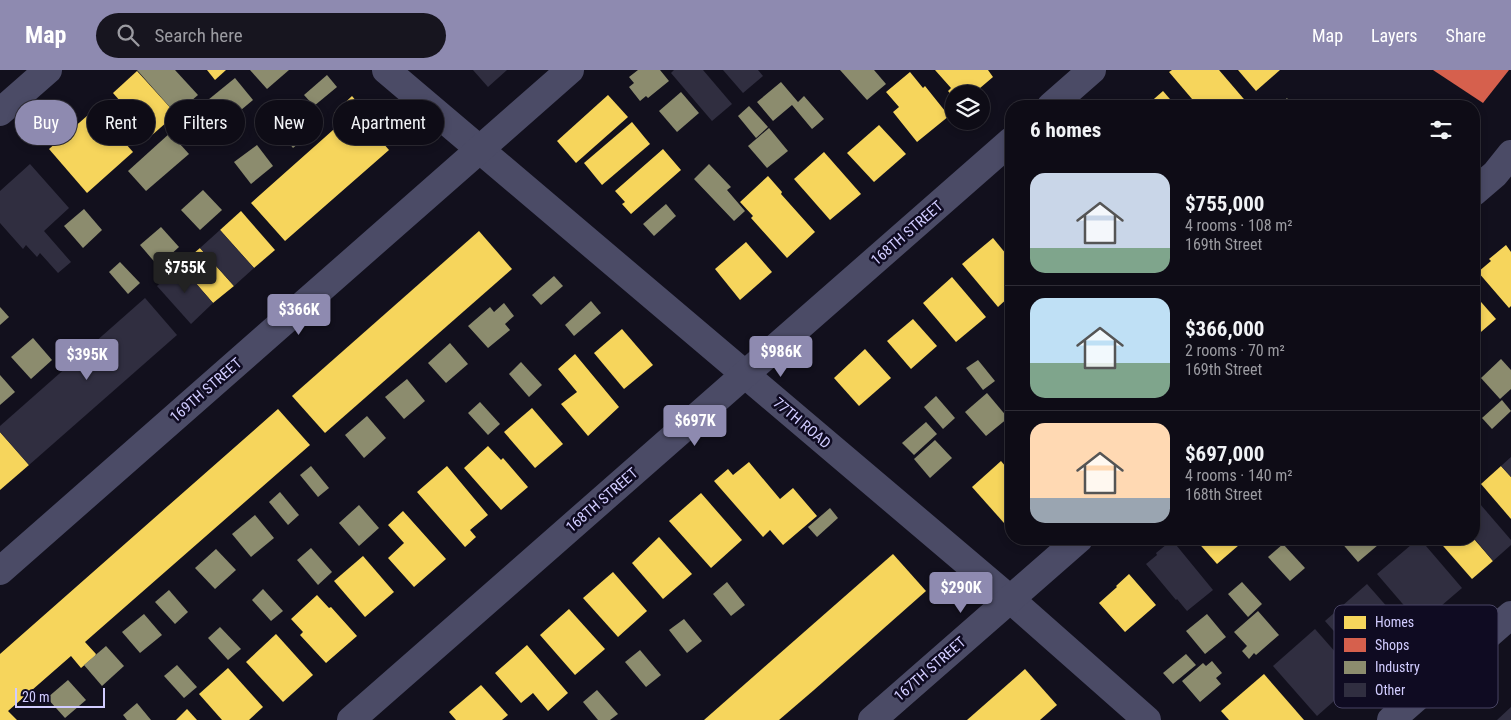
<!DOCTYPE html>
<meta charset="utf-8">
<style>
body{margin:0;font-family:"Roboto Condensed",sans-serif;background:#17151f;color:#f1f3f6;height:100vh;display:flex;flex-direction:column;font-size:19px;white-space:nowrap}
*{box-sizing:border-box;margin:0}
p{font-size:16px;color:#9b9ba1}
.icon{flex:none;width:28px;height:28px;fill:none;stroke:currentColor;stroke-width:2;stroke-linecap:round;stroke-linejoin:round}
.map{position:relative;flex:1;overflow:hidden}
.drawer{position:absolute;left:1005px;top:30px;width:475px;height:445px;display:flex;flex-direction:column;background:#0e0c16;border-radius:20px;box-shadow:0 2px 8px #0003,0 0 0 1px #2e2c35}
.drawer>*{flex:none}
.top-card{position:absolute;left:15px;top:30px;width:475px;height:45px;display:flex;gap:10px}
.fabs{position:absolute;left:945px;top:15px;display:grid;gap:10px}
.fabs a{display:grid;place-items:center;width:45px;height:45px;border-radius:50%;background:#0e0c16;box-shadow:0 2px 8px #0003,0 0 0 1px #2e2c35;font-size:25px}
.scale{position:absolute;left:15px;bottom:12px;width:90px;box-sizing:border-box;padding-left:5px;border:2px solid #d1ccff;border-top:0;font-size:14px;line-height:18px;white-space:nowrap;color:#d1ccff;-webkit-text-stroke:4px #0f0b22;paint-order:stroke}
.price{position:absolute;translate:-50% -42px;padding:0 11px;border-radius:5px;background:#8e8ab0;color:#fff;font-size:16px;line-height:32px;filter:drop-shadow(0 1px 2px #0008)}
.price::after{content:'';position:absolute;left:50%;top:30px;width:15px;height:11px;margin-left:-8px;background:inherit;clip-path:polygon(0 0,100% 0,50% 100%)}
.price.active{background:#222;color:#fff}
ul{padding:0;list-style:none}
li{display:flex;align-items:center;gap:15px;height:125px;padding:0 25px}
li+li{border-top:1px solid #2e2c35}
li span{display:grid;place-items:center;flex:none;width:140px;height:100px;border-radius:15px;color:#555}
li>.icon{margin-inline-start:auto}
span .icon{width:60px;height:60px;fill:#fffc;stroke-width:1}
li b{font-size:21px}
h2{display:flex;justify-content:space-between;align-items:center;height:60px;padding:0 25px;font-size:21px}
.pill{padding:0 18px;border-radius:22px;background:#0e0c16;box-shadow:0 2px 8px #0003,0 0 0 1px #2e2c35;font-size:18px;line-height:45px}
.pill.active{background:#8e8ab0;color:#fff}
header{display:flex;align-items:center;gap:30px;box-sizing:border-box;height:70px;padding:0 25px;background:#8e8ab0;color:#fff}
header strong{font-size:24px}
nav{display:flex;gap:28px;margin-inline-start:auto;font-size:18px}
.search{width:350px;height:45px;background:#17151f;display:flex;align-items:center;gap:12px;box-sizing:border-box;padding:0 18px;border-radius:28px;color:#9b9ba1;font-size:19px}
.map>svg:first-child{display:block}
.homes{fill:#f6d55c}
.shops{fill:#d6604d}
.industry{fill:#8c8c6e}
.building{fill:#302e40}
.lines{fill:none;stroke-linecap:round;stroke-linejoin:round}
.street{stroke:#4b4b66;stroke-width:28}
.labels{text-anchor:middle;dominant-baseline:central;stroke-width:5;stroke-linejoin:round;paint-order:stroke}
.street-label{font-size:15px;fill:#d1ccff;stroke:#0f0b22}
.key{fill:#0f0b22;stroke:#494564;stroke-width:1}
.key-label{font-size:14px;fill:#d1ccff}
</style>
<header>
<strong>Map</strong>
<div class="search"><svg class="icon" aria-label="search" viewBox="0 0 24 24"><circle cx="10" cy="10" r="6"/><path d="M15 15l6 6"/></svg>Search here</div>
<nav><a>Map</a><a>Layers</a><a>Share</a></nav>
</header>
<div class="map">
<svg width="1511" height="650" viewBox="0 0 1511 650">
<rect width="100%" height="100%" fill="#12101d"/>
<g class="homes">
<path d="M207 0H226L215 10Z"/>
<path d="M935 0H988L993 7 973 24H954V28L948 21 951 18Z"/>
<path d="M1172 0H1219L1249 35 1198 36 1169 2Z"/>
<path d="M1238 0H1280L1256 21Z"/>
<path d="M137 1 176 44 151 66 113 23Z"/>
<path d="M910 2 923 18 925 16 949 46 917 72 893 42 899 37 886 22Z"/>
<path d="M1163 21 1176 36H1146Z"/>
<path d="M608 25 628 47 576 93 557 71Z"/>
<path d="M352 26 362 38 357 43 389 80 285 171 251 133 342 52 334 43Z"/>
<path d="M95 39 133 82 87 123 49 79Z"/>
<path d="M632 52 650 74 602 115 584 93Z"/>
<path d="M879 55 906 84 874 112 847 83Z"/>
<path d="M663 79 681 100 631 144 622 134 625 132 615 121Z"/>
<path d="M824 82 861 124 830 150 794 109Z"/>
<path d="M768 106 782 122 781 124 815 162 787 188 751 148 753 146 740 132Z"/>
<path d="M241 141 275 180 254 198 220 160Z"/>
<path d="M479 161 512 199 325 363 292 326Z"/>
<path d="M993 168 1011 190V225L998 237 962 194Z"/>
<path d="M746 172 772 202 740 230 715 199Z"/>
<path d="M1506 175 1511 182V236L1509 238 1478 202 1491 191 1489 189Z"/>
<path d="M200 178 234 216 213 233 180 195Z"/>
<path d="M952 207 986 247 956 272 923 233Z"/>
<path d="M1474 224 1496 249 1474 268Z"/>
<path d="M913 249 937 276 911 299 887 271Z"/>
<path d="M622 259 653 295 624 319 594 283Z"/>
<path d="M865 279 891 308 859 336 834 308Z"/>
<path d="M575 284 619 337 588 366 561 334 577 322 558 299Z"/>
<path d="M532 338 563 374 535 398 504 362Z"/>
<path d="M278 339 310 375 85 572 96 584 95 586 81 598 71 586 8 641 17 650H0V584Z"/>
<path d="M0 362 29 395 0 420Z"/>
<path d="M488 376 501 390 503 388 528 417 501 440 464 398Z"/>
<path d="M1001 391 1011 403V446L1004 453 972 417Z"/>
<path d="M749 392 780 429 793 418 817 446 783 475 770 460 763 467 714 411 728 399 733 405Z"/>
<path d="M447 396 488 445 470 460 476 467 465 477 417 422Z"/>
<path d="M1501 396 1511 407V449L1481 414Z"/>
<path d="M701 423 742 470 711 498 669 451Z"/>
<path d="M403 441 446 489 414 517 388 488 404 473 388 455Z"/>
<path d="M659 467 692 504 663 529 632 493Z"/>
<path d="M1195 469H1246L1217 494Z"/>
<path d="M1437 469H1474L1493 491 1472 509Z"/>
<path d="M893 484 926 521 814 620 779 650H704Z"/>
<path d="M363 486 394 522 365 547 334 511Z"/>
<path d="M613 502 647 541 618 567 583 528Z"/>
<path d="M1129 504 1156 535 1125 562 1099 533 1117 517 1116 516Z"/>
<path d="M317 525 329 538 331 537 357 566 326 593 300 565 303 562 291 549Z"/>
<path d="M569 539 605 579 575 605 540 565Z"/>
<path d="M276 564 313 605 283 632 246 592Z"/>
<path d="M527 575 568 623 548 641 533 623 521 633 495 603Z"/>
<path d="M228 598 263 637 249 650H222L199 624Z"/>
<path d="M1025 599 1057 635 1040 650H967Z"/>
<path d="M1264 604 1304 650H1229L1221 641Z"/>
<path d="M481 615 508 645 502 650H456L449 642Z"/>
<path d="M187 639 197 650H176Z"/>
</g>
<path class="shops" d="M1433 0H1509L1483 33Z"/>
<g class="industry">
<path d="M137 0H175L198 25 176 44Z"/>
<path d="M250 0H289L267 19Z"/>
<path d="M638 0H660L669 11 648 28 646 26 640 31 629 17 634 13 629 7Z"/>
<path d="M840 0H874L886 14 867 30Z"/>
<path d="M327 5 337 17 314 36 304 25Z"/>
<path d="M235 8 253 30 211 65 192 43Z"/>
<path d="M781 12 798 32 804 26 824 49 812 59 792 35 773 51 757 32Z"/>
<path d="M681 22 699 43 677 62 659 41Z"/>
<path d="M1287 28 1293 36H1265L1274 29 1279 35Z"/>
<path d="M749 36 768 57 756 68 738 46Z"/>
<path d="M296 37 315 60 293 78 274 55Z"/>
<path d="M769 58 788 81 767 98 748 76Z"/>
<path d="M170 63 189 84 146 121 128 101Z"/>
<path d="M257 75 273 96 251 114 234 92Z"/>
<path d="M709 94 731 117 727 120 745 141 734 151 694 109Z"/>
<path d="M203 120 222 140 200 160 181 140Z"/>
<path d="M666 134 676 146 654 166 643 154Z"/>
<path d="M84 139 102 160 83 178 64 156Z"/>
<path d="M161 157 179 177 158 196 140 175Z"/>
<path d="M120 192 140 213 128 224 109 202Z"/>
<path d="M554 206 563 216 541 235 532 225Z"/>
<path d="M591 231 601 243 574 266 565 255Z"/>
<path d="M504 233 514 246 505 254 510 260 488 278 468 256 490 237 494 242Z"/>
<path d="M0 237 9 247 0 255Z"/>
<path d="M33 268 52 290 31 309 11 287Z"/>
<path d="M450 273 468 294 446 313 428 293Z"/>
<path d="M1501 289 1511 300V319L1500 329 1481 308Z"/>
<path d="M978 290 995 311 983 320 966 298Z"/>
<path d="M521 292 542 315 529 327 509 304Z"/>
<path d="M0 305 15 322 0 335Z"/>
<path d="M407 309 425 331 404 349 385 327Z"/>
<path d="M987 323 1008 348 986 366 965 342Z"/>
<path d="M936 326 955 348 943 359 924 337Z"/>
<path d="M1502 330 1511 341 1492 359 1482 348Z"/>
<path d="M480 332 500 354 488 365 468 343Z"/>
<path d="M367 346 386 368 364 388 345 365Z"/>
<path d="M926 352 937 364 914 385 902 373Z"/>
<path d="M935 370 952 388 930 408 914 389Z"/>
<path d="M311 396 329 418 318 427 300 405Z"/>
<path d="M280 422 299 445 288 455 269 432Z"/>
<path d="M359 435 379 458 359 476 339 453Z"/>
<path d="M830 438 838 448 817 467 808 457Z"/>
<path d="M255 445 274 468 251 487 232 464Z"/>
<path d="M1325 469H1339L1331 476Z"/>
<path d="M1343 469H1372L1378 475 1358 492 1340 471Z"/>
<path d="M1283 474 1305 498 1290 511 1268 487Z"/>
<path d="M311 478 332 502 318 515 297 490Z"/>
<path d="M216 479 236 500 215 519 195 498Z"/>
<path d="M727 512 745 535 731 546 713 524Z"/>
<path d="M1242 512 1262 534 1248 547 1228 524Z"/>
<path d="M263 519 283 541 271 551 252 530Z"/>
<path d="M169 520 188 542 175 554 155 532Z"/>
<path d="M1258 541 1279 565 1256 585 1254 583 1249 589 1242 581 1247 576 1234 562Z"/>
<path d="M144 544 162 565 140 583 122 562Z"/>
<path d="M1207 544 1226 567 1205 584 1186 561Z"/>
<path d="M684 549 702 571 687 583 669 560Z"/>
<path d="M220 557 241 579 228 590 208 568Z"/>
<path d="M106 576 124 596 102 616 84 595Z"/>
<path d="M640 580 661 605 646 617 625 592Z"/>
<path d="M1186 584 1196 595 1173 614 1163 603Z"/>
<path d="M1212 591 1222 603 1216 608 1221 614 1200 632 1182 611 1203 593 1206 596Z"/>
<path d="M177 595 197 617 184 628 164 606Z"/>
<path d="M68 610 86 630 65 648 47 628Z"/>
<path d="M597 620 618 644 610 650H598L583 632Z"/>
<path d="M137 633 151 650H127L123 645Z"/>
</g>
<g class="building">
<path d="M473 0H507L488 17Z"/>
<path d="M674 0H703L732 34 712 51 671 3Z"/>
<path d="M723 0H758L763 6 743 23Z"/>
<path d="M30 94 69 138 44 161 71 192 58 203 40 183 37 187 26 175 23 179 0 153V121Z"/>
<path d="M220 160 254 198 234 216 200 178Z"/>
<path d="M180 195 213 233 191 254 157 216Z"/>
<path d="M145 228 177 265 29 395 0 362V356Z"/>
<path d="M1511 387V407L1501 396Z"/>
<path d="M1474 427 1511 470V475L1493 491 1474 468Z"/>
<path d="M1418 469H1420L1462 518 1420 554 1377 504Z"/>
<path d="M1172 470 1213 520 1187 541 1177 529 1176 530 1146 494 1157 485 1156 483Z"/>
<path d="M1367 514 1411 564 1369 601 1325 551Z"/>
<path d="M1315 559 1359 609 1317 646 1273 596Z"/>
<path d="M1511 637V650H1497Z"/>
</g>
<g class="lines">
<g class="street">
<path d="M386 0 1010 529 1147 650"/>
<path d="M1051 36 1092 0"/>
<path d="M0 42 48 0"/>
<path d="M1474 122 1495 104 1511 84"/>
<path d="M0 501 570 0"/>
<path d="M351 650 1011 71"/>
<path d="M872 650 1079 469"/>
<path d="M1391 650 1511 545"/>
</g>
</g>
<g class="labels">
<g class="street-label">
<text transform="translate(907 163) rotate(-41)">168TH STREET</text>
<text transform="translate(206 320) rotate(-41)">169TH STREET</text>
<text transform="translate(802 353) rotate(40)">77TH ROAD</text>
<text transform="translate(602 430) rotate(-41)">168TH STREET</text>
<text transform="translate(930 599) rotate(-41)">167TH STREET</text>
</g>
</g>
<rect x="1334" y="535" width="164" height="103" rx="8" class="key"/>
<rect x="1344" y="546" width="22" height="13" fill="#f6d55c"/>
<rect x="1344" y="568" width="22" height="14" fill="#d6604d"/>
<rect x="1344" y="591" width="22" height="13" fill="#8c8c6e"/>
<rect x="1344" y="613" width="22" height="14" fill="#302e40"/>
<g class="key-label">
<text x="1375" y="557">Homes</text>
<text x="1375" y="580">Shops</text>
<text x="1375" y="602">Industry</text>
<text x="1375" y="625">Other</text>
</g>
</svg>
<div class="fabs">
<a><svg class="icon" aria-label="layers" viewBox="0 0 24 24"><path d="M12 4l9 5-9 5-9-5zM3 14l9 5 9-5"/></svg></a>
</div>
<div class="scale">20 m</div>
<b class="price active" style="left:185px;top:224px">$755K</b>
<b class="price" style="left:299px;top:266px">$366K</b>
<b class="price" style="left:781px;top:308px">$986K</b>
<b class="price" style="left:87px;top:311px">$395K</b>
<b class="price" style="left:695px;top:377px">$697K</b>
<b class="price" style="left:961px;top:544px">$290K</b>
<div class="top-card">
<a class="pill active">Buy</a>
<a class="pill">Rent</a>
<a class="pill">Filters</a>
<a class="pill">New</a>
<a class="pill">Apartment</a>
</div>
<section class="drawer">
<h2>6 homes<svg class="icon" aria-label="filters" viewBox="0 0 24 24"><path d="M4 7h16M4 17h16"/><circle cx="9" cy="7" r="2"/><circle cx="15" cy="17" r="2"/></svg></h2>
<ul>
<li><span style="background:linear-gradient(#c9d6e8 75%,#7fa58c 0)"><svg class="icon" aria-label="home" viewBox="0 0 24 24"><path d="M3 11l9-7 9 7M6 9v11h12V9"/></svg></span><div><b>$755,000</b><p>4 rooms · 108 m²</p><p>169th Street</p></div></li>
<li><span style="background:linear-gradient(#bfe0f5 65%,#7fa58c 0)"><svg class="icon" aria-label="home" viewBox="0 0 24 24"><path d="M3 11l9-7 9 7M6 9v11h12V9"/></svg></span><div><b>$366,000</b><p>2 rooms · 70 m²</p><p>169th Street</p></div></li>
<li><span style="background:linear-gradient(#ffd9b3 75%,#9aa5b1 0)"><svg class="icon" aria-label="home" viewBox="0 0 24 24"><path d="M3 11l9-7 9 7M6 9v11h12V9"/></svg></span><div><b>$697,000</b><p>4 rooms · 140 m²</p><p>168th Street</p></div></li>
</ul>
</section>
</div>
